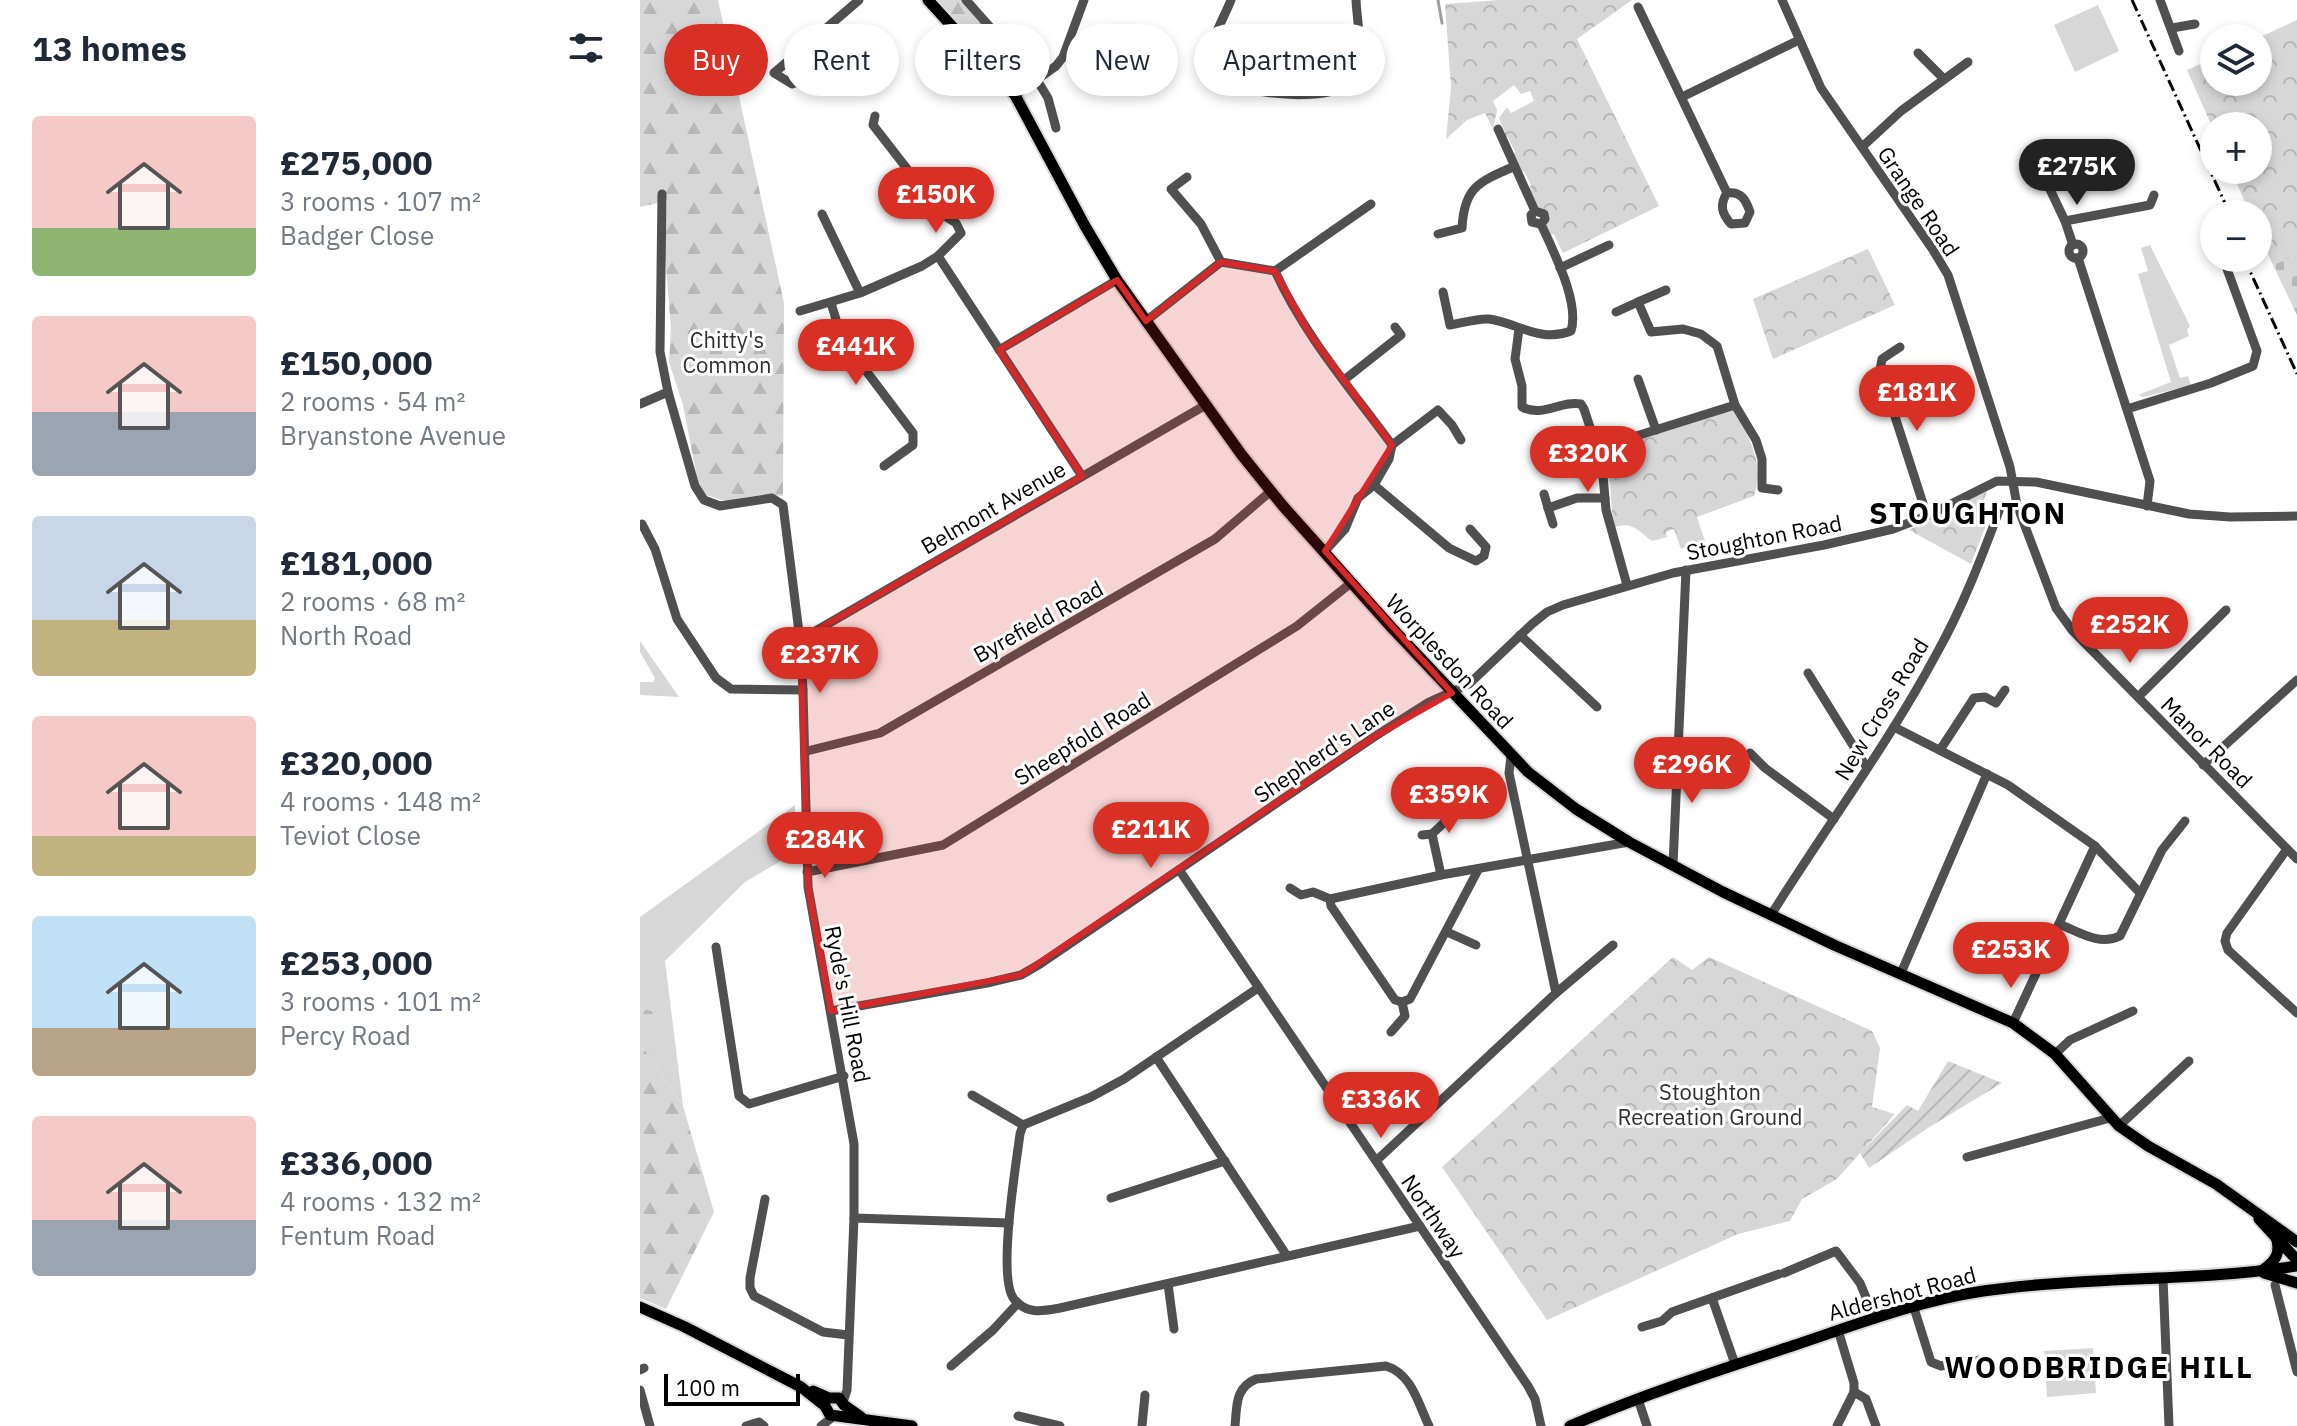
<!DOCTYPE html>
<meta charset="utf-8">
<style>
body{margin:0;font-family:"IBM Plex Sans",sans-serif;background:#f6f6f7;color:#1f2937;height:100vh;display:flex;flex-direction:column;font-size:30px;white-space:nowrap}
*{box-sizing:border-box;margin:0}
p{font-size:26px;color:#747a83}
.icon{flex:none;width:44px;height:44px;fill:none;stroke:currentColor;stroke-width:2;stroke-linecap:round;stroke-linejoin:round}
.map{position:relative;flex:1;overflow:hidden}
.drawer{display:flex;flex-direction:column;background:#fff;width:640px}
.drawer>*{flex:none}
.banner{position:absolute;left:24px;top:24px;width:760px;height:72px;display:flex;gap:16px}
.controls{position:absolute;left:1560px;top:24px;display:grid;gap:16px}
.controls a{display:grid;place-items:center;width:72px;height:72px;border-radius:50%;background:#fff;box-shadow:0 4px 12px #0003;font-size:40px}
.scale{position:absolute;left:24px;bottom:20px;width:136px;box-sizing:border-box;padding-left:8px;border:4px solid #000;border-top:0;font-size:22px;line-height:28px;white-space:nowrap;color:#000;-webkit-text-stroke:6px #fff;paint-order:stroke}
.price{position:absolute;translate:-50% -68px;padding:0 18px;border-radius:28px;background:#d93025;color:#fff;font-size:26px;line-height:52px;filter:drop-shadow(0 2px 4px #0008)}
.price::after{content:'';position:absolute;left:50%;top:48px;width:24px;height:18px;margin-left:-12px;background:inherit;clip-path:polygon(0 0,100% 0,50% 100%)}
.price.active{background:#222;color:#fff}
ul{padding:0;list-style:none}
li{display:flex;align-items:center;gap:24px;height:200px;padding:0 32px}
li span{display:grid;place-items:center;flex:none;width:224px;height:160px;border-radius:8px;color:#555}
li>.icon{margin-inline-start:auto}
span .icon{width:96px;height:96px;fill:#fffc;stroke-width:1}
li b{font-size:34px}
h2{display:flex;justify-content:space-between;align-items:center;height:96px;padding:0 32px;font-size:34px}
.chip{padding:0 28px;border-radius:36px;background:#fff;box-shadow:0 4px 12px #0003;font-size:28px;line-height:72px}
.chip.active{background:#d93025;color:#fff}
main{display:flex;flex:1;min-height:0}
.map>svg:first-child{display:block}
.grass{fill:#d7d7d7}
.forest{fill:url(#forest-firs)}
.cemetery{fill:url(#cemetery-stones)}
.park{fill:url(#park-crowns)}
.garden{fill:url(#garden-furrows)}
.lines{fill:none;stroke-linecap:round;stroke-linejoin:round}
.stream{stroke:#9e9e9e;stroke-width:3}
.major-casing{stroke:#dbdbdb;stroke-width:15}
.minor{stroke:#505050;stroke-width:9}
.major{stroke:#000;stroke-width:11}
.rail{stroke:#000;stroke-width:3;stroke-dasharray:12 4 2 4;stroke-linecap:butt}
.marked{fill:#d62828;fill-opacity:0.2;stroke:#d62828;stroke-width:6;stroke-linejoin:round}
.labels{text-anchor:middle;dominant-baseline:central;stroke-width:6;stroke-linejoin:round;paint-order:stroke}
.street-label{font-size:22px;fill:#000;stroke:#fff}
.park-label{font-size:22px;fill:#2e2e2e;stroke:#fff}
.district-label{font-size:30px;font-weight:bold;letter-spacing:2px;fill:#000;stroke:#fff}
</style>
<main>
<section class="drawer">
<h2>13 homes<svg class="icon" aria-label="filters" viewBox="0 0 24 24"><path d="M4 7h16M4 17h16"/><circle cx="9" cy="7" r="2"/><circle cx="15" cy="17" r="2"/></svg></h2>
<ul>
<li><span style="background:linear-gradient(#f6c9c9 70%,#8fb573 0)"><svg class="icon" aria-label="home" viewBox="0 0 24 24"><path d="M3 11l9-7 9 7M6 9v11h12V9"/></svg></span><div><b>£275,000</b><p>3 rooms · 107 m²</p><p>Badger Close</p></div></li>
<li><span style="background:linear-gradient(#f6c9c9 60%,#9aa5b1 0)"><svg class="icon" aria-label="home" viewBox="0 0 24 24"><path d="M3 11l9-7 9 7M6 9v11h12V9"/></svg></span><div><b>£150,000</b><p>2 rooms · 54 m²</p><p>Bryanstone Avenue</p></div></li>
<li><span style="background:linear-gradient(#c9d6e8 65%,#c2b280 0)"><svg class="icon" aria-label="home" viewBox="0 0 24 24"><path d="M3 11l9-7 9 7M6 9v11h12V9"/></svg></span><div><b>£181,000</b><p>2 rooms · 68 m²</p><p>North Road</p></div></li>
<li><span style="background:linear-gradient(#f6c9c9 75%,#c2b280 0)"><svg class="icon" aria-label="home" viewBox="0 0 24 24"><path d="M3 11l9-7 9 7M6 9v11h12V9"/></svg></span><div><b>£320,000</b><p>4 rooms · 148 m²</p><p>Teviot Close</p></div></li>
<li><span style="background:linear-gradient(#bfe0f5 70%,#b9a48a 0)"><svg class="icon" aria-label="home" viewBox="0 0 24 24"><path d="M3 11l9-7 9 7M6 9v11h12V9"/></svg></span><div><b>£253,000</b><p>3 rooms · 101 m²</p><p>Percy Road</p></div></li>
<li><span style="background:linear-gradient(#f6c9c9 65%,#9aa5b1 0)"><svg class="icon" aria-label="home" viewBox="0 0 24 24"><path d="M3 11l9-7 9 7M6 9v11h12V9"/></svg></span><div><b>£336,000</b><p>4 rooms · 132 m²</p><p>Fentum Road</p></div></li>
</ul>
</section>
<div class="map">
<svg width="1657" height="1426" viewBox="0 0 1657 1426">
<defs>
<pattern id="forest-firs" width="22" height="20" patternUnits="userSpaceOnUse" patternTransform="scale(2)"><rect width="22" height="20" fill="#d7d7d7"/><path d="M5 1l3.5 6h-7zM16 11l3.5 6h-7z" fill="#b7b7b7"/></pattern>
<pattern id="cemetery-stones" width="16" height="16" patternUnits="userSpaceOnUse" patternTransform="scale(2)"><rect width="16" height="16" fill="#d7d7d7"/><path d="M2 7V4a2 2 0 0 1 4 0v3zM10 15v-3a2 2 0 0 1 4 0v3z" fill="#b7b7b7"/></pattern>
<pattern id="park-crowns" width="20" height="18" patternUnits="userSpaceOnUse" patternTransform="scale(2)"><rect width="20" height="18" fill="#d7d7d7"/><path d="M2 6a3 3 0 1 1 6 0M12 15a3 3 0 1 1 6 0" fill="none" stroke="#b7b7b7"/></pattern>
<pattern id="garden-furrows" width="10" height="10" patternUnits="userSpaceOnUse" patternTransform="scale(2)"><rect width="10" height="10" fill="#d7d7d7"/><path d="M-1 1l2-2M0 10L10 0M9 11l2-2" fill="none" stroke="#b7b7b7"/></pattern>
</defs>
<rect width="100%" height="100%" fill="#fff"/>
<g class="grass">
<path d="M1458 5 1479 51 1435 72 1414 25Z"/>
<path d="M1510 245 1550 326 1547 330 1549 336 1529 345 1540 378 1548 376 1551 385 1504 397 1498 395 1531 382 1498 274 1508 271 1501 248Z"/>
<path d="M0 641 39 697 0 695V682H13L15 678 0 652Z"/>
<path d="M155 805 156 852 105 882 25 961 43 1106 2 1046 12 1011 0 1008V917Z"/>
<path d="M1453 1348 1456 1393 1407 1397 1404 1351Z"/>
</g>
<g class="forest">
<path d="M0 0H78L144 303 143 496 121 495 86 501 66 495 58 483 43 405 29 362 31 329 24 242 27 201 0 207Z"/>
<path d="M295 0H322L383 73 376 78 366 77Z"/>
<path d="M0 1008 12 1011 15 1023 2 1046 43 1106 74 1212 26 1309 0 1298Z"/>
</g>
<path class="cemetery" d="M1657 254V315L1633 265Z"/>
<g class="park">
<path d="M860 0H992L937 39 1019 206 923 253 914 234 909 235 904 224V211L896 206 888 190 891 185 884 171H880L873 156 875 152 868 137H865V132L859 118 867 107 871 113 894 101 890 91 881 94 874 85 853 101 857 110 853 129 845 113 827 120 806 139 811 87 805 4Z"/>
<path d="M1657 20V254L1633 265 1618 232V214H1610L1591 170H1618V126H1574V131L1547 70 1574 58V82H1618V38Z"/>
<path d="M1228 249 1255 305 1133 359 1113 299Z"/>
<path d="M1093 409C1109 436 1125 464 1114 496L1057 517 1065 541 1041 549 1034 529 1026 532 1027 537 1012 541C998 531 992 520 973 528L970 483 964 451Z"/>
<path d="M1347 491 1338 518 1347 522 1331 564 1269 530Z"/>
<path d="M1033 957 1052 970 1069 957 1232 1031 1240 1048 1232 1107 1255 1114 1197 1179 1162 1199 1150 1221 1098 1234 907 1320 802 1167Z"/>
</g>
<path class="garden" d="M1308 1061 1362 1083 1291 1126 1229 1168 1220 1153 1267 1105 1278 1111Z"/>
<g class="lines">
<path class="stream" d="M798 0 802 23"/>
<g class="major-casing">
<g id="major">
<path d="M288 0 375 95 445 226 477 280 601 454 643 506 752 628 888 772 936 809 989 842 1083 892 1194 945 1373 1023 1415 1054 1479 1126 1508 1146 1576 1184 1657 1242"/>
<path d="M1619 1219 1657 1260"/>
<path d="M1624 1269C1636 1261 1641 1252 1636 1237"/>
<path d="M1624 1273 1657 1283"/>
<path d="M0 1307 45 1327 161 1387 185 1406 190 1415 272 1426"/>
<path d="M173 1391 189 1398H199L204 1405 221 1417"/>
<path d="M930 1426C1000 1396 1073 1372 1146 1348 1210 1327 1276 1301 1343 1291 1448 1276 1553 1282 1657 1266"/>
</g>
</g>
<g class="minor">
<path d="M326 0 397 80 408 98 416 128"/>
<path d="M591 0C584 18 567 45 571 64 578 95 671 100 695 90 704 86 712 77 716 68 723 48 717 21 716 0"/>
<path d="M1142 0 1181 88 1293 250 1308 275 1370 467 1377 505 1416 608 1432 630 1657 859"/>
<path d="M1520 0 1539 51"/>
<path d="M998 7 1087 193C1079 205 1082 214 1091 224L1105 223 1110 212C1106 200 1101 191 1087 193"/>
<path d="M1532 28 1555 24"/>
<path d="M165 47 172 62 170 77 152 84 134 73 219 0"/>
<path d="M1278 53 1303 78"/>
<path d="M375 95 416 66 423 57 444 0"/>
<path d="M1042 97 1159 40"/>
<path d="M858 129 895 211 904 214 905 219 901 224 892 222 891 215 895 211"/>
<path d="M1222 147 1261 111 1328 62"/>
<path d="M547 177 531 189 561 224 581 262"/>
<path d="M1406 181 1425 221 1433 245"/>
<path d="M22 194 20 352 28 392 55 486 64 500 80 506 132 498 143 505 160 640 163 690 168 887 214 1144V1218L207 1390 203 1402"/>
<path d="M182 214 220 293"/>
<path d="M1425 221 1510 205 1514 195"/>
<path d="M1572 230 1574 235"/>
<path d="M798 234 822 228C824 188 838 182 873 167"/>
<circle cx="1436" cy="251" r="7"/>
<path d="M1568 245H1574"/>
<path d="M298 256 442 476"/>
<path d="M1438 258 1510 481 1507 506"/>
<path d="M581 262 635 271C664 335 711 389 752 445"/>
<path d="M920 268 969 245"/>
<path d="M635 271 731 204"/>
<path d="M1026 290 998 302 1011 332 1043 329 1061 334 1077 346 1095 405 1116 440 1122 459V488L1138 490"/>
<path d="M803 292 810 325C822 323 838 318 849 319 878 323 900 343 931 331 940 302 913 251 901 224"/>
<path d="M191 303 202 339 273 433V445L244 466"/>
<path d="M160 311 220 293 282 266 298 256 321 233 316 223 303 215 233 125 235 116"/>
<path d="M976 312 998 302"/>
<path d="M506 321 581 262"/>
<path d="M879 329 875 359 882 386V407C903 418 921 400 941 404L944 409 962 464 966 510 987 585"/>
<path d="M1260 347 1242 359 1240 370 1287 516"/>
<path d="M359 350 477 280"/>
<path d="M998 379 1016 430"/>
<path d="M704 380 761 335 755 327"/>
<path d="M0 404 28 392"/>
<path d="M1487 409 1571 383 1613 366 1617 351 1583 258"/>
<path d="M752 445 798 410 812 425 821 440"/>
<path d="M958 448 1095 405"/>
<path d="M734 485 809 548 836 561 844 556 846 547 830 529"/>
<path d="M904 494 908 508"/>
<path d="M2 524 15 549 37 619 76 678 91 689 163 690"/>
<path d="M913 524 908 508 937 498H965"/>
<path d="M685 551 705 529 718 498 734 485 749 459 752 445"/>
<path d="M880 635 957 707"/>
<path d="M160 640 564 406"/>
<path d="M1168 673 1227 768"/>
<path d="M1498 697 1586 610"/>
<path d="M1254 727 1368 785 1455 846 1500 893"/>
<path d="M1300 750 1334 698 1345 697 1356 703 1365 690"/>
<path d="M167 751 240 733 575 539 631 491"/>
<path d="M1110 753 1125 768 1194 819"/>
<path d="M871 756 869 773 916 993"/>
<path d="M1563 765 1657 680"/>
<path d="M792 834 808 819"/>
<path d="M782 835 792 834 801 875"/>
<path d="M1647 849 1587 933 1585 941 1588 950 1657 1013"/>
<path d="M1033 865 1046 570"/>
<path d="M540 871 888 1386 895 1399 901 1426"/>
<path d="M167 872 303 845 657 626 711 583"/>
<path d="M650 888 661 895 673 892 690 899"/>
<path d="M690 899 801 875 989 842"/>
<path d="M690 899 691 906 755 1000 762 1002 770 999 838 870"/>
<path d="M1131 915C1186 827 1249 743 1298 651 1323 606 1341 559 1359 511"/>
<path d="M1419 924C1439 932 1459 946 1480 936L1522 850 1545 821"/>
<path d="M807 932 836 945"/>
<path d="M76 947 99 1096 109 1104 204 1076"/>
<path d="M1261 973 1347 774"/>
<path d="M191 1011 347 983 381 975 400 964 734 737 789 702 829 684 892 624 907 612 923 605 1033 573 1184 545 1253 529 1287 516 1357 481 1396 482 1549 514 1590 517 1657 516"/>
<path d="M1373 1023 1455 846"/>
<path d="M751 1032 765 1016 762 1002"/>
<path d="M1415 1054 1430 1040 1493 1011"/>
<path d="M516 1057 647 1256"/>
<path d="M332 1095 383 1125"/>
<path d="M383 1125 380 1134C376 1165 357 1278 374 1299 387 1315 403 1311 420 1308L780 1226"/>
<path d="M383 1125 451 1097 484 1079 618 988"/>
<path d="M1479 1126 1549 1061"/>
<path d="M1327 1157 1470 1118"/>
<path d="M736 1161 916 993 973 945"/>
<path d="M471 1198 585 1161"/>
<path d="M125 1199 110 1278V1288L114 1296 183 1332 208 1335"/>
<path d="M214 1218 369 1223"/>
<path d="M1144 1273 1196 1251 1220 1283 1235 1319"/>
<path d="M1523 1278 1529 1426"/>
<path d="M528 1284 534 1329"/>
<path d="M1635 1285 1657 1372"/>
<path d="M1072 1298 1095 1364"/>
<path d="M1274 1308 1291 1362 1301 1366 1340 1360"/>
<path d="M1002 1327 1022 1321 1032 1312 1139 1274"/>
<path d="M311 1366 353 1330 378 1303"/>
<path d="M0 1370 4 1368"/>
<path d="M0 1390 10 1426"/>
<path d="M1214 1392 1226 1399 1236 1426"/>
<path d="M998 1399 1007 1426"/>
<path d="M378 1416 420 1426"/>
<path d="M106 1426 119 1422 124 1426"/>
<path d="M181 1426 194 1416"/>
<path d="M502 1426 505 1395"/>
<path d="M595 1426C597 1405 595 1388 616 1379L746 1366C772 1374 778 1403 789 1426"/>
<path d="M1197 1426 1214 1392V1383L1198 1330"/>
</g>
<use href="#major" class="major"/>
<g class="rail">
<path d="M1492 0 1590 214"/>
<path d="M1604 258 1657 374"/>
</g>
</g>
<path class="marked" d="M581 262 635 271 668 331 752 445 685 551 812 693 734 737 381 975 191 1011 168 887 160 640 442 476 359 350 477 280 506 321Z"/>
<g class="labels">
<g class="street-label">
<text transform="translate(1279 201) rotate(56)">Grange Road</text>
<text transform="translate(353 507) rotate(-30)">Belmont Avenue</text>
<text transform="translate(1124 537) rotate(-11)">Stoughton Road</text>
<text transform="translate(398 621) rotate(-29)">Byrefield Road</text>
<text transform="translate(810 661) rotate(47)">Worplesdon Road</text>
<text transform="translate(1241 709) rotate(-59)">New Cross Road</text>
<text transform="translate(442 738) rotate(-32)">Sheepfold Road</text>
<text transform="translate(1567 742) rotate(45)">Manor Road</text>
<text transform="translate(684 751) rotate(-34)">Shepherd's Lane</text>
<text transform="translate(208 1004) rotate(79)">Ryde's Hill Road</text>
<text transform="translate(794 1216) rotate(56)">Northway</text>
<text transform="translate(1262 1293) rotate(-15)">Aldershot Road</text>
</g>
<g class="park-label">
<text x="87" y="339">Chitty's<tspan x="87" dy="25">Common</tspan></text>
<text x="1070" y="1091">Stoughton<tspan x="1070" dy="25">Recreation Ground</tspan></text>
</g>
<g class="district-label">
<text x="1328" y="512">STOUGHTON</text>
<text x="1459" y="1366">WOODBRIDGE HILL</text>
</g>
</g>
</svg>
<div class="controls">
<a><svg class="icon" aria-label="layers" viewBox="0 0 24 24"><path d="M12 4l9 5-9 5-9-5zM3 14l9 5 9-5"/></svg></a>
<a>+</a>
<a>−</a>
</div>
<div class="scale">100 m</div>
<b class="price active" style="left:1437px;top:207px">£275K</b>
<b class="price" style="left:296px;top:235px">£150K</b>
<b class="price" style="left:216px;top:387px">£441K</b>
<b class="price" style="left:1277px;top:433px">£181K</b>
<b class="price" style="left:948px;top:494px">£320K</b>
<b class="price" style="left:1490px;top:665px">£252K</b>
<b class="price" style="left:180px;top:695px">£237K</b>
<b class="price" style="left:1052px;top:805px">£296K</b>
<b class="price" style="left:809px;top:835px">£359K</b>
<b class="price" style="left:511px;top:870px">£211K</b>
<b class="price" style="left:185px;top:880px">£284K</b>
<b class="price" style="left:1371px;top:990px">£253K</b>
<b class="price" style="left:741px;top:1140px">£336K</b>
<div class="banner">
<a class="chip active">Buy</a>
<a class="chip">Rent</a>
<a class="chip">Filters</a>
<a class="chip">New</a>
<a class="chip">Apartment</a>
</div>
</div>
</main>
